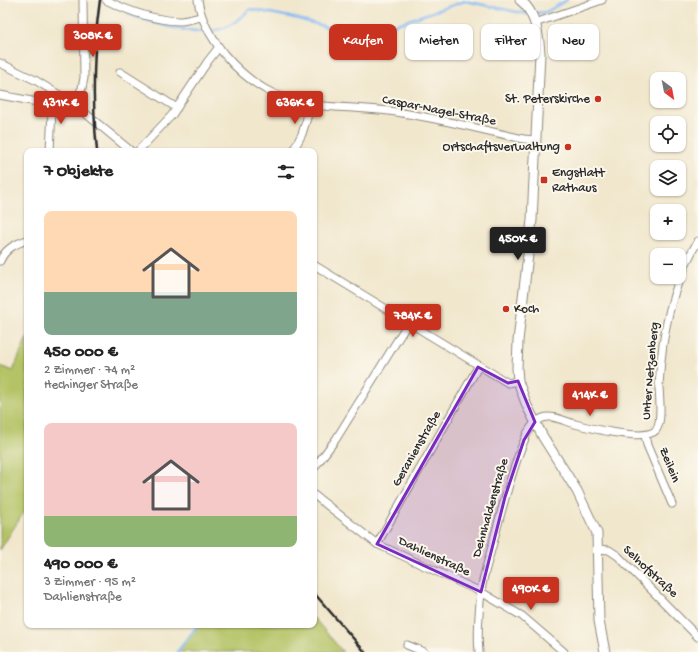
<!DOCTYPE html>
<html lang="de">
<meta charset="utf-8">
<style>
body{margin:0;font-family:"Gochi Hand",sans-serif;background:#f6f6f6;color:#222;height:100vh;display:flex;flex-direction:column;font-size:15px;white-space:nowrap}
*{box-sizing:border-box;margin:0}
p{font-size:13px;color:#767676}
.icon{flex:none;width:22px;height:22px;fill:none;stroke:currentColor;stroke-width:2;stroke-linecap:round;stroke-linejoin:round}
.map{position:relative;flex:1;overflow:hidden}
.details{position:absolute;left:24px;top:148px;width:293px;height:480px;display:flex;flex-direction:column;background:#fff;border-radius:8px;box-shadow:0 1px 3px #0004}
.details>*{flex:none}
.banner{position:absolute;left:329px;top:24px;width:309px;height:36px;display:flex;gap:8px}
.needle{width:26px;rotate:148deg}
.fabs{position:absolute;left:650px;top:72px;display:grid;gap:8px}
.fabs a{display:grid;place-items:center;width:36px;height:36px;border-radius:8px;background:#fff;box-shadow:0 1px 3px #0004;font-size:20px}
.price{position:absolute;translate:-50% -34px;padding:0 9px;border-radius:4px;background:#c8321e;color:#fff;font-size:13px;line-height:26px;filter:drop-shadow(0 1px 2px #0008)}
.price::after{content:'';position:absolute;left:50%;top:24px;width:12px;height:9px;margin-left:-6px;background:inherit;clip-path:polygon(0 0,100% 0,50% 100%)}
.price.active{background:#222;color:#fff}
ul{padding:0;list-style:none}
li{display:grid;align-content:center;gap:8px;height:212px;padding:0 20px}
li span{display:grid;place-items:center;height:124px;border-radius:8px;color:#555}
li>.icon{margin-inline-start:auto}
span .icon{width:72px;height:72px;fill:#fffc;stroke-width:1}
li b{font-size:17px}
h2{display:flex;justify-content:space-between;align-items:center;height:48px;padding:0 20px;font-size:17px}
.chip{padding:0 14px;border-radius:8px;background:#fff;box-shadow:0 1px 3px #0004;font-size:14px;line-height:36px}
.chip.active{background:#c8321e;color:#fff}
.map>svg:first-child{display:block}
.green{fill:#b4c365;stroke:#707748}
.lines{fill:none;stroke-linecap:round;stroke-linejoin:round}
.stream{stroke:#83baf3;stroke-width:2.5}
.minor-casing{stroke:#8e897c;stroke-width:9}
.tertiary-casing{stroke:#8e897c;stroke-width:11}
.minor{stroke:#fff;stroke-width:7}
.tertiary{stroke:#fff;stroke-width:9}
.rail{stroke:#2b2b2b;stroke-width:2.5}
.marked{fill:#7b2cbf;fill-opacity:0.2;stroke:#7b2cbf;stroke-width:3;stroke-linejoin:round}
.poi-dot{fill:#c8321e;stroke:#fbf7ec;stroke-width:1.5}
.labels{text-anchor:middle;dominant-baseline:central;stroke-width:4;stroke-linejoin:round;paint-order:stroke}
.poi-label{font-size:13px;fill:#2b2b2b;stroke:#fbf7ec;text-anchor:end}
.street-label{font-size:13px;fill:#2b2b2b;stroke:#fbf7ec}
</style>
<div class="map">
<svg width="698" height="652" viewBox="0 0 698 652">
<rect width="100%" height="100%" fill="#fbf7ec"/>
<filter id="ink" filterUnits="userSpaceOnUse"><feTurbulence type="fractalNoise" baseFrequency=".025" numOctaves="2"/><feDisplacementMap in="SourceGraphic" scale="8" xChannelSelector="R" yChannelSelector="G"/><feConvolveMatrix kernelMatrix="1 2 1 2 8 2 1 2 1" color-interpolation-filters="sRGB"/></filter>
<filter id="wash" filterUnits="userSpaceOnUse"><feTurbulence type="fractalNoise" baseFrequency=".012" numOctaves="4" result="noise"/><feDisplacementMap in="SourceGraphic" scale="16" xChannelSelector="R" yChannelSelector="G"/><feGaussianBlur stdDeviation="0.9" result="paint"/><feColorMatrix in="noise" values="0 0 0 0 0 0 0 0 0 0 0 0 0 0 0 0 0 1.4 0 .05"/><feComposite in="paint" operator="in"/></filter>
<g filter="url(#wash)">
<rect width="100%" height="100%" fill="#f1e7cd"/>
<g class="green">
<path d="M27 337V507L0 550V366L13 371Z"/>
<path d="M314 618 343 652H177L198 625H314Z"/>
</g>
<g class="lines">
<g class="stream">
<path d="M128 14C156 23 187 35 216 30 230 28 241 18 250 9L295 18 352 34H367L465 1 527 14 546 12 567 0"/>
<path d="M177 652 198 625"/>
</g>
</g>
</g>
<g filter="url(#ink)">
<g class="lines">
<g class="minor-casing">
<g id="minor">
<path d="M106 0C128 11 154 20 179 21 186 21 194 18 201 17"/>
<path d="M198 0C201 21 211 37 224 54 277 117 324 102 396 112 439 118 482 130 524 139L535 140"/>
<path d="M535 23 602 0"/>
<path d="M0 63 35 80 74 104 131 151"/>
<path d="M120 72 177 108"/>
<path d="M0 95 53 105"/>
<path d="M74 104 82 88 84 78 83 0"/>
<path d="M50 151 52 110 59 95"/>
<path d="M138 151 172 115 208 61 219 47"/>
<path d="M293 151 302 134 311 105"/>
<path d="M0 261C5 249 15 244 27 240"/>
<path d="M314 265 508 383 518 381"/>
<path d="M645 435 647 445 672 504"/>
<path d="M314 468 336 439 408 323"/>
<path d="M314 495 377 544 481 592 522 616 564 652"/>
<path d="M377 544 478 367"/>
<path d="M598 549 609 550 618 556 698 637"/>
<path d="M407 645 424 652"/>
<path d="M479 652C477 633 479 611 481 592 483 574 490 556 494 539 503 506 511 472 524 441 527 432 534 421 543 418 553 414 565 422 575 424 590 428 646 442 656 430 663 421 659 396 659 385 662 334 671 286 698 241"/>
</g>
</g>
<g class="tertiary-casing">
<path id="tertiary" d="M520 0C536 12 539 36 540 54L532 220 518 341 517 368 518 381 527 406 543 437 577 491 597 533 599 621 605 652"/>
</g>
<use href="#minor" class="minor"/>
<use href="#tertiary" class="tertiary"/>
<g class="rail">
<path d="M97 151C92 101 93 50 100 0"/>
<path d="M314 593 365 652"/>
</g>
</g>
</g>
<path class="marked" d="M478 367 508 383 518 381 535 422 524 440 505 497 481 592 377 544Z"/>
<g class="poi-dot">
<circle cx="598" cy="99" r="4"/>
<circle cx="568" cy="147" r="4"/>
<rect x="540" y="176" width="8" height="8" rx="2"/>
<circle cx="506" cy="309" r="4"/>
</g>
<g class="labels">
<g class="poi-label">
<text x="590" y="99">St. Peterskirche</text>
<text x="560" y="147">Ortschaftsverwaltung</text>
<text x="552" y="173" text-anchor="start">Engstlatt<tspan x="552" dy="15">Rathaus</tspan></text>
<text x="514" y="309" text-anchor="start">Koch</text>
</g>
<g class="street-label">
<text transform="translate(439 111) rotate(11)">Caspar-Nagel-Straße</text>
<text transform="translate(651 371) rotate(-85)">Unter Netzenberg</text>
<text transform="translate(417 449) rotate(-60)">Geranienstraße</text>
<text transform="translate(669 465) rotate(68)">Zeilein</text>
<text transform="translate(491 508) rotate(-74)">Dehnhaldenstraße</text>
<text transform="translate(434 557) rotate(25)">Dahlienstraße</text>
<text transform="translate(650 572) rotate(43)">Selhofstraße</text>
</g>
</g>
</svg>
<div class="fabs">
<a><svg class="needle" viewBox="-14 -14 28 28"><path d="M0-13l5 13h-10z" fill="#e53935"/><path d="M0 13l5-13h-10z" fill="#767676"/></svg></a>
<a><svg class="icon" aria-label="locate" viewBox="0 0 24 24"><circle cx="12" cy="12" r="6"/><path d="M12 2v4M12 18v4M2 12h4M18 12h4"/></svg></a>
<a><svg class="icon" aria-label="layers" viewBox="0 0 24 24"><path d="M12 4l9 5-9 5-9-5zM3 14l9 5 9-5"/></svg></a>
<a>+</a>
<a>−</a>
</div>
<b class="price" style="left:93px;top:58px">308K €</b>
<b class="price" style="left:61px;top:125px">431K €</b>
<b class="price" style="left:295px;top:125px">636K €</b>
<b class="price active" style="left:518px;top:261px">450K €</b>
<b class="price" style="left:413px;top:338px">784K €</b>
<b class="price" style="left:590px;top:417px">414K €</b>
<b class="price" style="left:531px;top:611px">490K €</b>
<div class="banner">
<a class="chip active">Kaufen</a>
<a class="chip">Mieten</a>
<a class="chip">Filter</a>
<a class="chip">Neu</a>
</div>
<section class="details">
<h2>7 Objekte<svg class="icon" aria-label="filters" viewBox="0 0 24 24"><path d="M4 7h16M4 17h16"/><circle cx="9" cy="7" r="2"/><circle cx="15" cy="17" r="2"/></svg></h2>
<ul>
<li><span style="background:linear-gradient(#ffd9b3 65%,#7fa58c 0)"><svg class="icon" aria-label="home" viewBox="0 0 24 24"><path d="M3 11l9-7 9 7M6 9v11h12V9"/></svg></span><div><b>450 000 €</b><p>2 Zimmer · 74 m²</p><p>Hechinger Straße</p></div></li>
<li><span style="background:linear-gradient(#f6c9c9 75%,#8fb573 0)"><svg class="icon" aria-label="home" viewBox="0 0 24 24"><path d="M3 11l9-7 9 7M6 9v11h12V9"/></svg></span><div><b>490 000 €</b><p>3 Zimmer · 95 m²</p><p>Dahlienstraße</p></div></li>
</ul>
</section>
</div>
